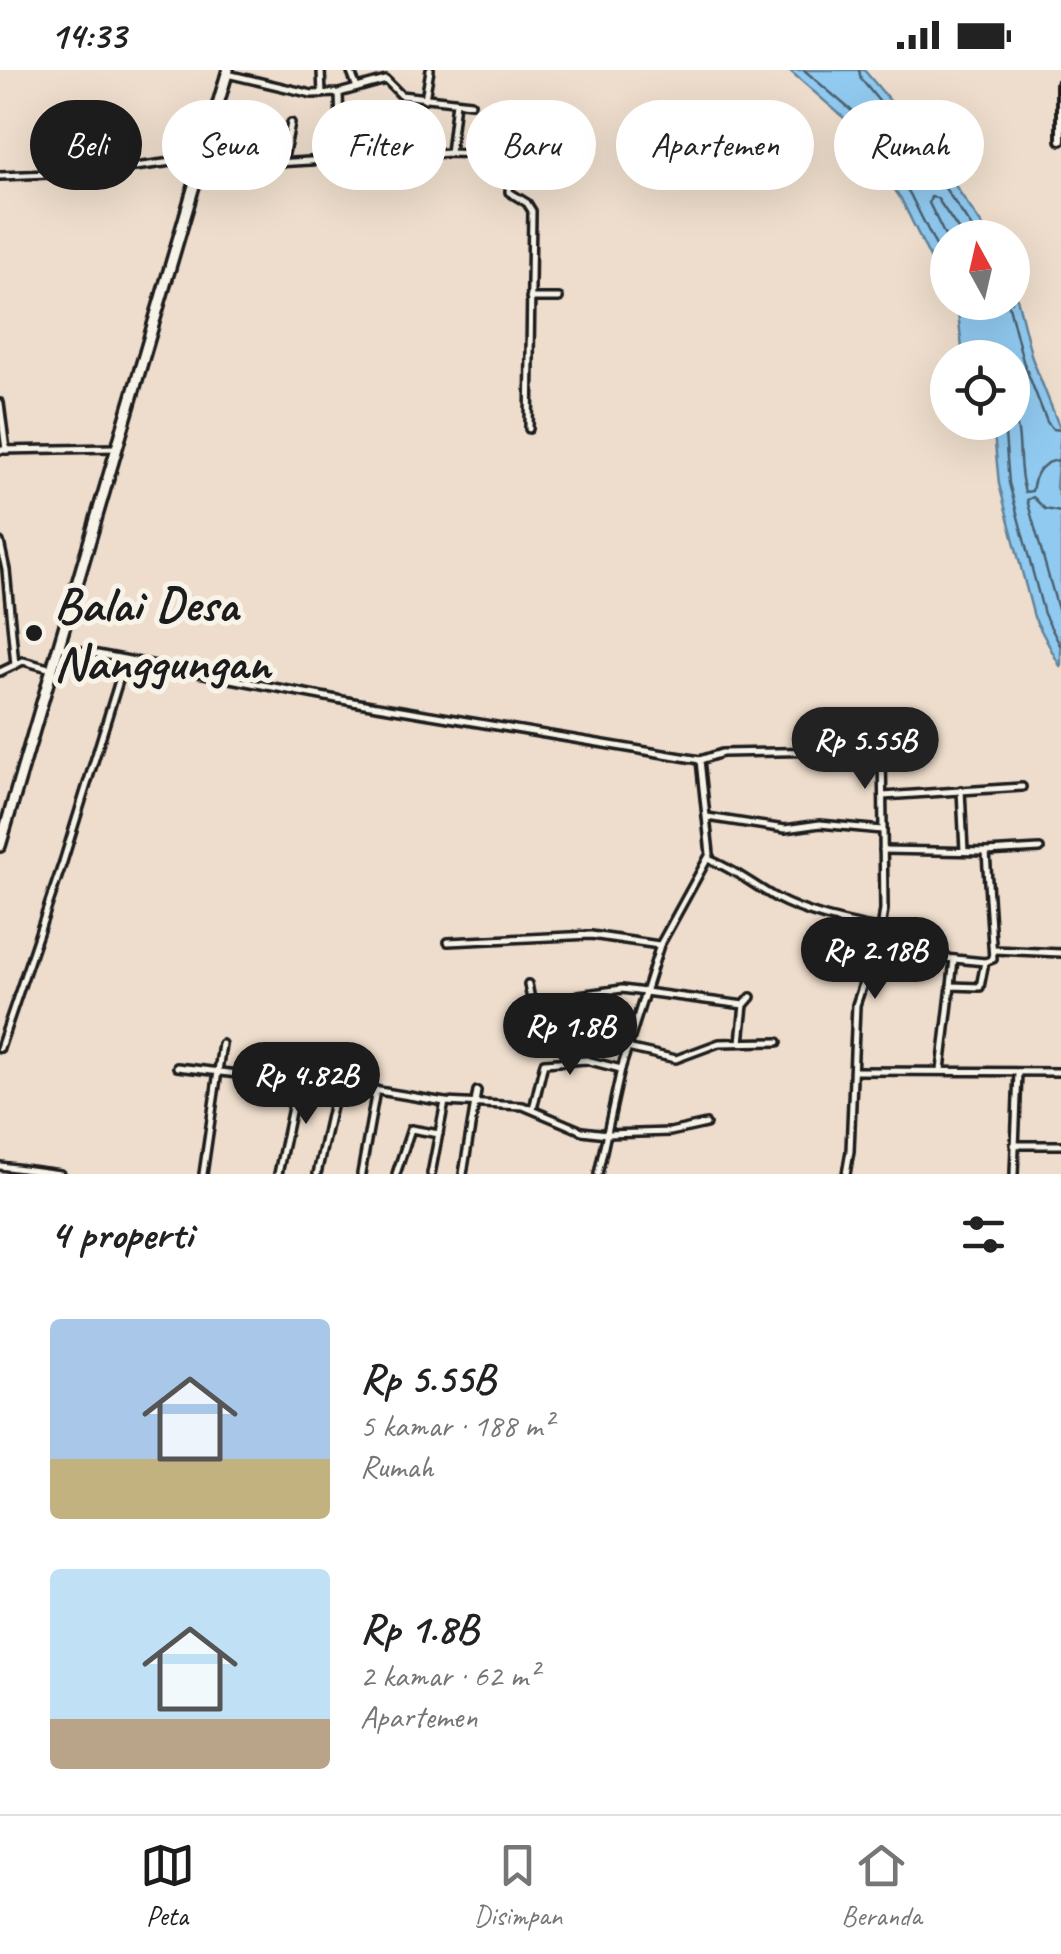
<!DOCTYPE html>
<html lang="id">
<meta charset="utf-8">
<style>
body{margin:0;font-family:Caveat,sans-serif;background:#f6f6f6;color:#222;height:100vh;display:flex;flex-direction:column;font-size:38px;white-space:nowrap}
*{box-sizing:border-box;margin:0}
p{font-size:32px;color:#767676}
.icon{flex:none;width:55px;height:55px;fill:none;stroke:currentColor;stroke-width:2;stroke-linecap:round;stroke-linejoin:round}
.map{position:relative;height:1104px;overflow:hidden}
.panel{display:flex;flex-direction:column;background:#fff;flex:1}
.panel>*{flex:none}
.hud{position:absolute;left:30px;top:30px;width:1002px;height:90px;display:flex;gap:20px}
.needle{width:65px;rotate:352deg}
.tools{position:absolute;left:930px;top:150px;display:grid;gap:20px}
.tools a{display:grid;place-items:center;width:100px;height:100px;border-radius:50%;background:#fff;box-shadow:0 10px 40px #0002;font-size:50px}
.price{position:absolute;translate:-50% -85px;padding:0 22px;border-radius:35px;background:#1c1c1c;color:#fff;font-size:32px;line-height:65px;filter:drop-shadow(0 2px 5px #0008)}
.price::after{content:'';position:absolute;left:50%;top:60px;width:30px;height:22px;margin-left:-15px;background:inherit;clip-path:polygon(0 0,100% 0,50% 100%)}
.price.active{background:#222;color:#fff}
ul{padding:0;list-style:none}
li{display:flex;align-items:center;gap:30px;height:250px;padding:0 50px}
li span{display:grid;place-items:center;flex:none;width:280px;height:200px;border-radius:10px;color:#555}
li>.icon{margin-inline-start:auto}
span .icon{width:120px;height:120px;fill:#fffc;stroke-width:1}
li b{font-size:42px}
h2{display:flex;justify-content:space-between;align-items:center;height:120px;padding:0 50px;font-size:42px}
.chip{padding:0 35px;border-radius:45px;background:#fff;box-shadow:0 10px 40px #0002;font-size:35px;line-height:90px}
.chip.active{background:#1c1c1c;color:#fff}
.status{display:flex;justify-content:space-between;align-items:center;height:70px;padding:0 50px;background:#fff;direction:ltr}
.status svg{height:28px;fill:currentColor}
.dock{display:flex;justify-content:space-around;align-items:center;height:140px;border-top:2px solid #e0e0e0;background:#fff;font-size:28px;color:#767676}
.dock a{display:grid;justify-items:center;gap:5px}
.dock .active{color:#1c1c1c}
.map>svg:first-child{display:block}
.water{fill:#91caf0;stroke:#62849b;stroke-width:2.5}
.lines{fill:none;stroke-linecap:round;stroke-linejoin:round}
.shore{stroke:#4b6271;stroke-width:2.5}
.minor-casing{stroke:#1c1c1c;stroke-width:12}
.tertiary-casing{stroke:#1c1c1c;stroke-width:14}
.primary-casing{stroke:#1c1c1c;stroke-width:16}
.minor{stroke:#f7f3e8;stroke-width:5}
.tertiary{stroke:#f7f3e8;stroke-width:6}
.primary{stroke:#f7f3e8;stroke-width:9}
.poi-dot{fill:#1c1c1c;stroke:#f7f3e8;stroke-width:4}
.labels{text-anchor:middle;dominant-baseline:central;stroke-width:10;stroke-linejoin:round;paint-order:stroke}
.poi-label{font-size:50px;font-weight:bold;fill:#1c1c1c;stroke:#f7f3e8;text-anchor:start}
</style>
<div class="status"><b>14:33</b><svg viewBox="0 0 49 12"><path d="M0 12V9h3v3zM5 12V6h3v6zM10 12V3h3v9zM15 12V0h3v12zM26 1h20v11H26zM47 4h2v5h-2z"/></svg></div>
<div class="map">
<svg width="1061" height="1104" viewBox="0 0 1061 1104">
<rect width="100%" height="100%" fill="#edc"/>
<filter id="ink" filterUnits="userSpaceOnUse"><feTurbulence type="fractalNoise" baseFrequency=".01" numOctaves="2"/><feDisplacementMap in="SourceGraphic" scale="20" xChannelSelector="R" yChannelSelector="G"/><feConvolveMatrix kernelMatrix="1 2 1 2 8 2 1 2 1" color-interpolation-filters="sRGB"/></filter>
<g filter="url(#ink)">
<g class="water">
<path d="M789 0H864L929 77 990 167 948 168 947 222 901 129 851 54Z"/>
<path d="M1013 212 1032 288 1061 361 1056 417 1061 431V598L1034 547 999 414 993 353 1012 352V288L963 287 958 243 953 233 1012 232Z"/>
</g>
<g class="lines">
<g class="shore">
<path d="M804 0 860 48 910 124 948 200"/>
<path d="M859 0 861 9 921 83 979 168"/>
<path d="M948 172 929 133 931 127 937 128 964 168"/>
<path d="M1008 232 1023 291 1047 352 1053 359 1061 360"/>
<path d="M1012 341C1024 366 1016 396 1025 422L1032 421C1035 403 1041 391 1061 390"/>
<path d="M1004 352 1009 413 1044 544 1061 577"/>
<path d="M1061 442 1045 439 1033 427 1027 430 1061 550"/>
</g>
<g class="minor-casing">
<g id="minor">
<path d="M321 0 322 24"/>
<path d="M350 0 357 18"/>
<path d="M227 4 312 24 339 23 386 10 401 25 471 33"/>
<path d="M339 23 341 90"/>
<path d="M425 29 430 0"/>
<path d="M450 83 456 32"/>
<path d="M283 93 291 53"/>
<path d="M0 106 97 102 202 88 275 93 450 83 507 85 511 89 509 122 527 133 532 141 529 359"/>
<path d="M530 228H559"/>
<path d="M0 333 6 380"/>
<path d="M0 380 115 378"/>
<path d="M0 472 6 500 15 595"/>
<path d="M60 577 353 632 700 690 722 683 882 680 884 839 881 860 856 935 850 1081 846 1104"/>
<path d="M0 602 23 591 52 599"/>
<path d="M961 720 964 781"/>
<path d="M883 726 1022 717"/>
<path d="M707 747 785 759 820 754 882 760"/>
<path d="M883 780 986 782 1040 779"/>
<path d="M708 789C734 799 753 815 776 828 808 845 845 852 881 860"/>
<path d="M448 872 591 865 659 875"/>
<path d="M993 880 1061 883"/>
<path d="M874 881 985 892"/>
<path d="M528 914 533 940 579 925 622 919 744 935 740 972"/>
<path d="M951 916 954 889"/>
<path d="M744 935 751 927"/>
<path d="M0 978 63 792 125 591"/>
<path d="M627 978 676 989 719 973 778 972"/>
<path d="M177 997 255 1006 275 998 337 1014 445 1032 523 1036 582 1061 607 1064 670 1062 706 1054"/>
<path d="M941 1000 951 916 980 917 985 892 993 889 986 782"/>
<path d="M854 1001 1061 1002"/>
<path d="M533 1039 544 993 586 990 621 999"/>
<path d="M1014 1075H1061"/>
<path d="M0 1096 60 1104"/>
<path d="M203 1104 222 974"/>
<path d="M278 1104 299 1004"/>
<path d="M317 1104 337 1014"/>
<path d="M361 1104 376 1020"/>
<path d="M396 1104 411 1059 439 1064"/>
<path d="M431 1104 445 1032"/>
<path d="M463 1104 477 1021"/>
<path d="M598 1104 621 999 660 875 710 784 700 690"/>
<path d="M1014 1104 1018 1002"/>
</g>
</g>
<g class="tertiary-casing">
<path id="tertiary" d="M1061 14V70"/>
</g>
<g class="primary-casing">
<path id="primary" d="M0 776 228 0"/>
</g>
<use href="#minor" class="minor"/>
<use href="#tertiary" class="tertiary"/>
<use href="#primary" class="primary"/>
</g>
</g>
<circle class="poi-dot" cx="34" cy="563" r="10"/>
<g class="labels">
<g class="poi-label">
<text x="54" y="534">Balai Desa<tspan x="54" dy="58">Nanggungan</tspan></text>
</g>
</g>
</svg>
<div class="tools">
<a><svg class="needle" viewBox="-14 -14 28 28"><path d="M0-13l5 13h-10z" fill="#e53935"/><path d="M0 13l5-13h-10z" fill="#767676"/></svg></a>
<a><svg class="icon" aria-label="locate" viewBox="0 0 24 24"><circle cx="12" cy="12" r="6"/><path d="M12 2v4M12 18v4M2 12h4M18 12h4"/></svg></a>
</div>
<b class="price active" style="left:865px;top:722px">Rp 5.55B</b>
<b class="price" style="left:875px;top:932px">Rp 2.18B</b>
<b class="price" style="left:570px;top:1008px">Rp 1.8B</b>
<b class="price" style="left:306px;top:1057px">Rp 4.82B</b>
<div class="hud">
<a class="chip active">Beli</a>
<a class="chip">Sewa</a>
<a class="chip">Filter</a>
<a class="chip">Baru</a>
<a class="chip">Apartemen</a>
<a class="chip">Rumah</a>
</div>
</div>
<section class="panel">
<h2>4 properti<svg class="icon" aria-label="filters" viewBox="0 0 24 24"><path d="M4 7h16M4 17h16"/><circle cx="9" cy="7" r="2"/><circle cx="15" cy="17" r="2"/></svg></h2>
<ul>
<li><span style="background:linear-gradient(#a9c7e8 70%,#c2b280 0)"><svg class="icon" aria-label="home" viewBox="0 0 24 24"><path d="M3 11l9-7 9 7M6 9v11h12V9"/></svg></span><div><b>Rp 5.55B</b><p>5 kamar · 188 m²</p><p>Rumah</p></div></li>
<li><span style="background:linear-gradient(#bfe0f5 75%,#b9a48a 0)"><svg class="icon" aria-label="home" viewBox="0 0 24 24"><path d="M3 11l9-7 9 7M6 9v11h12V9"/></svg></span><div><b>Rp 1.8B</b><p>2 kamar · 62 m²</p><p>Apartemen</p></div></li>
</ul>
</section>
<nav class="dock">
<a class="active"><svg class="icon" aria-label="map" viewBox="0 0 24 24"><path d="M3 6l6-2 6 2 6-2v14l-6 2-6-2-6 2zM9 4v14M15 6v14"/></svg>Peta</a>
<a><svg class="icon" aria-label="saved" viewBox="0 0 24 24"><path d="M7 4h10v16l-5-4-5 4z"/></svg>Disimpan</a>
<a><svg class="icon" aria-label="home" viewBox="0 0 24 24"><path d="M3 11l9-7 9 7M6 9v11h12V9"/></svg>Beranda</a>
</nav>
